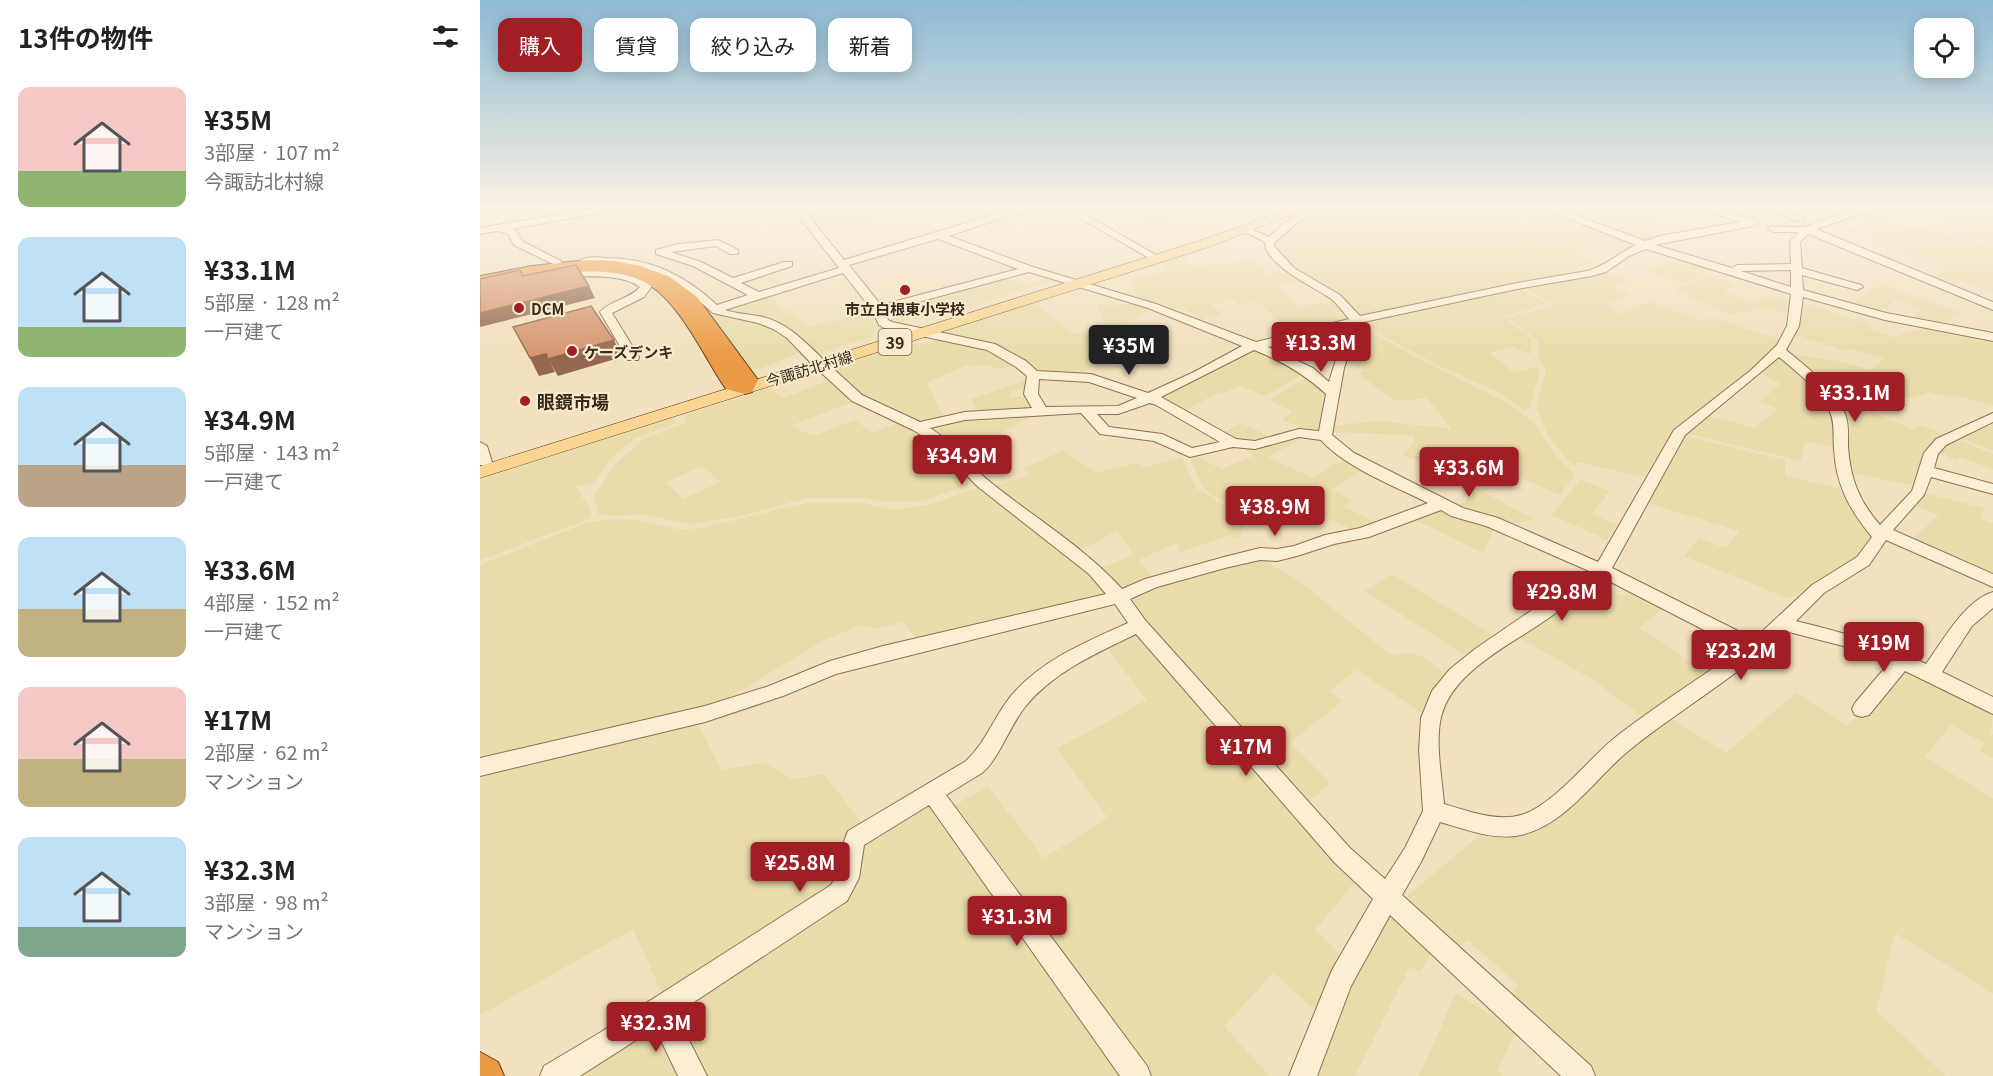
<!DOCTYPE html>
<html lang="ja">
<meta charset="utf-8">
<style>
body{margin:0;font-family:Georgia,"Noto Sans JP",serif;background:#f2f2f2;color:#222;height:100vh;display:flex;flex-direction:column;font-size:22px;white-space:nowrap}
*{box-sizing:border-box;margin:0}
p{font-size:20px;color:#767676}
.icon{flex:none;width:33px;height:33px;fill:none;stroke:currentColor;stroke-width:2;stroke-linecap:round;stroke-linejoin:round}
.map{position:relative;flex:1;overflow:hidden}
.details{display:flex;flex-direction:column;background:#fff;width:480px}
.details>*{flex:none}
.banner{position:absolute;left:18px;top:18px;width:570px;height:54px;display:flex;gap:12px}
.buttons{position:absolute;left:1434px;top:18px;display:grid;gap:12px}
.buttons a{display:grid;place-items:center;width:60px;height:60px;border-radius:12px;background:#fff;box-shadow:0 3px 15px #0003;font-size:30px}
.price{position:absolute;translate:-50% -51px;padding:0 14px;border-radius:6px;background:#a21e25;color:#fff;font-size:20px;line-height:39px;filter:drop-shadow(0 2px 3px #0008)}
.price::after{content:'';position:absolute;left:50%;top:36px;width:18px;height:14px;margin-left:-9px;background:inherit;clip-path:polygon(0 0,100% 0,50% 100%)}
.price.active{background:#222;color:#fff}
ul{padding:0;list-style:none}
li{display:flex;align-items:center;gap:18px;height:150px;padding:0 18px}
li span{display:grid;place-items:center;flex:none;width:168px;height:120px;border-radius:12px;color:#555}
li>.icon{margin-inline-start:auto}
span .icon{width:72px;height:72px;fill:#fffc;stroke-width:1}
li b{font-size:26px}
h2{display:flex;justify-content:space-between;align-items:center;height:72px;padding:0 18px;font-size:26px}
.chip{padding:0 21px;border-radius:12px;background:#fff;box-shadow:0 3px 15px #0003;font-size:21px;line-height:54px}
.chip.active{background:#a21e25;color:#fff}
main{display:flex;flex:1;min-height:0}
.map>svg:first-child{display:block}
.farmland{fill:#e9dcaa;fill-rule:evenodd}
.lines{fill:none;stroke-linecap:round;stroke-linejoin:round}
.minor-casing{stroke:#8c7055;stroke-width:2}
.major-casing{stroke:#593e2a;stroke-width:1}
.highway-casing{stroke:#593e2a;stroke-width:2}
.minor{fill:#fceed2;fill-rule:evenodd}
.major{fill:#fad591;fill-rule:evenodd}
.highway{fill:#ec9b44;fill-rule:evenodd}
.shaded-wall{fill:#95684e}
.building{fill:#d5956f;stroke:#95684e;stroke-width:1.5}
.poi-dot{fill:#a21e25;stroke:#f9ebce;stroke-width:2}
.labels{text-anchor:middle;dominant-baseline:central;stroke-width:4.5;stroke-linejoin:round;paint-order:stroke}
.far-poi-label{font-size:15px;font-weight:bold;fill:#3a291b;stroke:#f9ebce;text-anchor:start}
.far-street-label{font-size:15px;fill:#3a291b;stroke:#f9ebce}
.shield{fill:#f9ebce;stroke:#736351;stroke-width:1.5}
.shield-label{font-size:16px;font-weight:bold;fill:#3a291b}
.poi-label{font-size:18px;font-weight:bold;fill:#3a291b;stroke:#f9ebce;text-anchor:start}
</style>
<main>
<section class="details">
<h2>13件の物件<svg class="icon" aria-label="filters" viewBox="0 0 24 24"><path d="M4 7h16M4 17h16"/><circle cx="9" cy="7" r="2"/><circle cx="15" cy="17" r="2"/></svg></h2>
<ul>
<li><span style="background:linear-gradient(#f6c9c9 70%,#8fb573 0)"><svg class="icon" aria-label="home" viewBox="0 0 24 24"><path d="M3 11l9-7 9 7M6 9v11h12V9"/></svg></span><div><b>¥35M</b><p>3部屋 · 107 m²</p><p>今諏訪北村線</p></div></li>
<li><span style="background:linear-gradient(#bfe0f5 75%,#8fb573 0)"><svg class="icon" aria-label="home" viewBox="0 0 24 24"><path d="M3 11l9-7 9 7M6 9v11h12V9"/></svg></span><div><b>¥33.1M</b><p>5部屋 · 128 m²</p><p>一戸建て</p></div></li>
<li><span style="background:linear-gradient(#bfe0f5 65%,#b9a48a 0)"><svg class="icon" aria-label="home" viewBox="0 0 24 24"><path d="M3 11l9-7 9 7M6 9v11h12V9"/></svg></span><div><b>¥34.9M</b><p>5部屋 · 143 m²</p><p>一戸建て</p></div></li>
<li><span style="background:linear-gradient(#bfe0f5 60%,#c2b280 0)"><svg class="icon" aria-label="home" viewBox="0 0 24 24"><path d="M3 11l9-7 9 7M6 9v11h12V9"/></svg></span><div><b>¥33.6M</b><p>4部屋 · 152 m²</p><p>一戸建て</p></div></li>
<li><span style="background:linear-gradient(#f6c9c9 60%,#c2b280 0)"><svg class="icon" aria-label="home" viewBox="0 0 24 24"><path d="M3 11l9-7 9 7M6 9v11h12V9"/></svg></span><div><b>¥17M</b><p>2部屋 · 62 m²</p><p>マンション</p></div></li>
<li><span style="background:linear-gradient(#bfe0f5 75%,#7fa58c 0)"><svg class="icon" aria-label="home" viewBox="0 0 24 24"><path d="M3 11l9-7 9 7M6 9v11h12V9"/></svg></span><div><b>¥32.3M</b><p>3部屋 · 98 m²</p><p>マンション</p></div></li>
</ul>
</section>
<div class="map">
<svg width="1513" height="1076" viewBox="0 0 1513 1076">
<rect width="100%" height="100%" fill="#f2e0be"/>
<g class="farmland">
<path d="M322 206H404V211L418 221 394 222 372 236 340 232 325 214Z"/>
<path d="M851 206H1059L1159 246 1142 253 1114 244 1096 254 1118 261 1090 269 1098 275 877 317 863 297 813 270 793 245 795 240 814 221Z"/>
<path d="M1068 206H1158L1164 207 1159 211 1197 225 1169 234 1178 238 1165 243 1120 228 1130 225 1101 213 1089 216Z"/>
<path d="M1406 206H1429L1445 210 1455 206 1479 209 1482 207 1478 206 1506 208 1513 206V245L1457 228 1464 223Z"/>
<path d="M689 212 694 225 646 233 623 222Z"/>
<path d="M1382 212 1389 214 1396 212 1421 220 1403 228 1420 233 1436 226 1513 246V291L1480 282 1470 286 1451 278 1472 270 1394 245 1400 241 1364 230 1385 223 1369 217Z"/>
<path d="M703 255 710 267 777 260 787 274 807 271 823 281 796 285 818 307 856 301 871 321 799 339 787 328 803 324 776 301 760 305 752 299 732 305 743 314 719 320 703 307 690 310 660 300 651 277 687 271 682 262Z"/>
<path d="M1204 259 1238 269 1202 284 1168 270Z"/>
<path d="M1124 271 1148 281 1133 288 1150 295 1125 305 1143 314 1168 302 1223 321 1233 318 1301 340 1272 369 1204 420 1191 435 1164 477 1097 462 1095 466 1087 460 1066 432 1056 406 1065 375V366L1058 357V340L1028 318 1074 305 1042 287Z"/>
<path d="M1231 275 1257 285 1243 291 1274 304 1291 296 1309 301 1307 313 1278 306 1266 312 1250 314 1194 290Z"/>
<path d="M528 279 546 285 566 279 573 281 483 309 472 307 416 324 411 321 427 304 502 282 504 285Z"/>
<path d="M1402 285 1449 301 1482 313 1456 324 1433 319 1441 309 1415 300 1400 312 1372 305 1388 291Z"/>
<path d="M1036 288 1067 303 1023 317 1052 339 1051 354 1032 347 1009 353 1033 372 1059 367V375L1049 408 1044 410 1016 391 957 365 881 323Z"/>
<path d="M285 297 331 327 394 311 402 326 393 334 394 336 335 354 311 332 239 309Z"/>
<path d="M1321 302 1392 325 1389 329 1415 338 1428 332 1447 327 1513 339V405L1474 395 1467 397 1449 392 1436 397 1384 401 1398 407 1393 413 1434 430 1441 425 1463 434 1455 439 1445 452 1432 485 1366 472 1360 414 1306 354 1359 361 1391 370 1404 358 1369 348 1365 351 1314 334Z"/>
<path d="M551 304 557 305 592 334 626 327 617 305 658 304 672 309 640 327 658 340 597 375 559 373 521 350 459 333Z"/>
<path d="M237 314 282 322 298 328 322 351 282 368 270 369 262 363 228 316Z"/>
<path d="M870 325 855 358 809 341Z"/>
<path d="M878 325 945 362 1026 402 1053 422 1072 451 1095 475 1080 495 1010 464 1003 469 997 466 978 480 922 454 935 443 933 435 853 432V426L898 421 972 429 947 398 916 401 878 374 883 370 862 361Z"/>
<path d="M470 339 500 345 535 363 522 369 502 365 494 367 487 365 446 383 465 419 445 424 379 398 348 368 423 345Z"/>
<path d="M777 349 818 369V377L785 396 759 385 744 394 738 392 702 413 679 399 770 350Z"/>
<path d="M1300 354 1312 364 1350 406 1354 415 1355 448 1325 441 1321 461 1204 433 1224 415 1275 428 1298 409 1280 402 1301 383 1280 374Z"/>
<path d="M824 379 835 382 848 395 842 432 820 427 803 420 812 411 789 400Z"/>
<path d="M352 380 377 400 310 426 333 436 375 420 393 433 420 422 465 447 496 482 443 501 403 502 386 498H327L261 516 209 524 167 515H119L114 496 135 465 163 439 208 422 204 415 291 387 302 398ZM222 466 241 482 203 499 186 482Z"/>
<path d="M548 380 545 390 530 391 531 398 545 396 555 408 498 412 491 399Z"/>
<path d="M561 412 480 454 446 428 484 418Z"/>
<path d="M194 416 196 423 155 438 129 460 115 482 96 487 111 511V518L0 560V479Z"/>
<path d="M1513 420V451L1476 436Z"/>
<path d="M761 423 789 436 768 442 744 433Z"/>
<path d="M814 435 827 436 787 457 833 478 865 458 885 468 852 489 871 500 864 507 895 522 872 529 798 496 771 516 731 494 722 485 710 460 713 455 742 469 773 456 765 449Z"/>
<path d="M1203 435 1305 460V476L1359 488 1368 504 1392 535 1378 555 1310 599 1204 556 1219 539 1246 548 1259 531 1167 503Z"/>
<path d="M1474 438 1513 454V469L1479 457 1477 460 1458 453 1464 445Z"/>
<path d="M583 451 617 473 657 463 661 468 702 458 716 488 760 515 764 524 759 539 749 535 699 553V542L658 560 673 578 640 592 619 569 654 555 637 531 597 552 512 487 550 475 544 468Z"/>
<path d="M1100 480 1130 491 1112 514 1137 525 1127 540 1072 515Z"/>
<path d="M501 486 601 562 632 596 438 641 424 622 398 628 380 625 343 641 228 710 0 764V565L109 522 133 519 157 520 202 530 226 527 326 503H384L413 510 449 505Z"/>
<path d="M999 490 1054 519 1027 525 976 508Z"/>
<path d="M1444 493 1504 508 1501 518 1513 523V578L1430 542 1459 515 1434 505Z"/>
<path d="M962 507 1015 527 1003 553 934 519Z"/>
<path d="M780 557 825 586 912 656 928 653 941 656 965 673 955 686 942 713 877 670 849 691 862 701 810 743 850 783 825 805 644 597 671 587Z"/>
<path d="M912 574 1014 636 985 655 885 591Z"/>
<path d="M1116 583 1142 596 1153 588 1186 606 1159 628 1227 672 1162 717 1114 680 1038 637Z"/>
<path d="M658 628 877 880 835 930 861 956 835 1011 794 972 744 1026 789 1076H666L469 808 508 787 564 858 628 818 577 749 667 700 624 645Z"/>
<path d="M1424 664 1513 709 1511 733 1513 735V758L1500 751 1504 743 1471 725 1445 757 1513 799V993L1415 933 1396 1011 1466 1076H1115L1028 997 1039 985 987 940 975 952 920 902 1006 830 1035 831 1188 717 1246 753 1316 693 1368 726Z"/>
<path d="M215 720 242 770 284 763 313 779 344 774 384 826 363 879 184 998 153 929 0 1015V772Z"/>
<path d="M448 799 645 1076H219L188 1009 350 906 378 845Z"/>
<path d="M912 918 951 953 940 971 930 967 875 1076H832L876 964 903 919Z"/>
<path d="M976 993 1036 1031 1017 1071 1023 1076H939Z"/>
<path d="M176 1020 199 1076H87Z"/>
</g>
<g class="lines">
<g class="minor-casing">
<g id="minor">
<path d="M128 206H147L142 209 31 229 36 230 42 241 81 261 82 263 77 266 34 245 28 234 17 231 0 234V228Z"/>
<path d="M316 206H324L328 215 364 260 519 213 552 206H567L566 208 525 217 469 236 553 267 676 304 776 342 869 319C863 312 857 303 850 298 834 287 784 264 785 242L761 230 766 227 789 237C801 227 816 209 832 210V214L817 223 795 242 794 246 814 268 860 295 880 316 1037 283 1107 271C1125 266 1139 253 1156 245L1061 208 1060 206H1071L1165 241 1179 236 1260 222 1218 208 1217 206H1229L1277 221 1278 223 1273 226 1175 245 1252 268 1257 265 1311 264 1310 242 1318 232H1293L1288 229 1289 227C1302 225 1316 229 1327 226 1352 218 1374 206 1400 206L1399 208 1336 229 1513 302V310L1328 234 1320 242 1322 268 1381 285 1383 287 1377 290 1322 275 1323 290 1406 313 1513 333V341L1405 320 1323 297 1319 326 1306 350C1327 367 1354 388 1365 414 1369 424 1368 435 1368 446 1370 478 1379 501 1400 525L1432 491 1444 453 1456 439 1513 413V422L1466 445 1458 454 1454 468 1513 484V494L1451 477 1444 495 1413 530 1513 574V587L1406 540 1389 565 1344 593 1316 621C1361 632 1404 644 1446 664 1462 642 1485 600 1513 592V608L1492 626 1462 672 1513 697V714L1425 671 1389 715 1382 717 1375 715 1372 709 1375 703 1409 663 1363 646 1305 631C1259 676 1202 708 1152 748 1116 776 1088 824 1041 835 1014 841 985 829 960 822L941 862 922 895 1111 1066 1115 1076H1081L910 915 871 986 837 1076H809L852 970 893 899 854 862 656 634C617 653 573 672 545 707 531 725 523 748 509 766L502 773 466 795 667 1066 671 1076H640L449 805 384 845 379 878 367 901 196 1014 227 1076H198L175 1028 100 1076H60L64 1066 121 1032 351 885C361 870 359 850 368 831L486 761C506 742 514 717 531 696 561 660 606 642 648 623L635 604 356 674 303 696 225 722 0 776V758L225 706 289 686 350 661 403 646 626 594 609 574 497 486 456 444 433 430 372 401 336 368 335 364 331 363 307 338 293 329 278 323 233 313 211 294 181 275 149 265 104 264 99 261C105 256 117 257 126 258 171 258 204 275 237 305L268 295 213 266 176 254V250L198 244 238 240 258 250V254H250L236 246 191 252 221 262 253 278 304 262H312V266L261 283 279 292 359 268 320 218ZM458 239 538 269 401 305 369 265ZM1166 249 1311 294 1307 326 1297 345 1270 371 1194 430 1118 562 1018 518 983 508 874 453 852 435 864 368 879 323 1037 289 1112 276 1126 272 1149 256ZM1311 270V287L1261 271ZM549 272 668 308 762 346 714 372 668 393 611 374 557 371 546 361 515 344 412 322 408 320 405 311ZM363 273 392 310 399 325 404 328 507 350 536 367 547 376 544 394 552 408 485 412 440 422 382 395 346 362 342 361 341 357C323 340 307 323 283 317 270 314 257 314 245 310ZM866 327 849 382 833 368 788 347ZM774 350C802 361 824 374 846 394L839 431 819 429 775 441 756 439 681 397ZM1299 357C1317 372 1340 390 1350 412 1355 423 1353 436 1354 449 1356 485 1369 509 1392 537L1377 557 1332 585 1274 639 1132 568 1205 435ZM559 379 609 382 657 398 638 406 566 407 558 394ZM670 403 676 405 740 442 712 448 682 434 629 427 617 414H638ZM601 413 620 434 674 441 710 457 753 447 775 449 819 437 841 440C866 468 915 486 948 503L880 528 845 535 814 546 797 549 780 548 744 557 665 579 642 589C603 546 553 517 509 481 488 464 473 442 450 428L485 420ZM961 510 971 516 1006 526 1109 571 995 649 970 669 952 691 941 718 939 750 943 811 925 848 905 879 870 848 665 620 650 599 677 587 745 568 780 560 797 561 817 556 854 544 889 537ZM1123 578 1261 649C1220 678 1177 705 1137 736 1110 757 1073 806 1041 815 1017 822 988 811 964 804 962 777 955 744 961 717 972 673 1026 647 1060 624 1082 609 1103 594 1123 578Z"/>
<path d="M579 206H590L683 259 682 261H674Z"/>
<path d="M1202 206H1216L1204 211H1198V207Z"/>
<path d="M1286 206H1298L1325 219 1316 221Z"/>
<path d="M124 268 151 273 172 286 164 297 132 313 159 357 158 360H148L120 312C131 300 150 299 160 287 132 268 83 282 72 274L78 271Z"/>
<path d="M0 442 7 446 12 462 10 465H0Z"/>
</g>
</g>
<g class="major-casing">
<path id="major" d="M818 206H834L729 247 0 478V466L719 241Z"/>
</g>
<g class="highway-casing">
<g id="highway">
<path d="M107 260 134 261 160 266 190 277 217 297 278 380 272 392 265 394 246 389C224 357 203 308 171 286 129 257 46 279 0 289V276L52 266Z"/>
<path d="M0 1052 18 1062 24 1076H0Z"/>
</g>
</g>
<use href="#minor" class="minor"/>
<use href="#major" class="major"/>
<use href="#highway" class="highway"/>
</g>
<g class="shaded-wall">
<path d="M109 286 115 298 0 327V313Z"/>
<path d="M134 340 142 357 78 376 68 359Z"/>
<path d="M66 354 75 372 59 376 50 358Z"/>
</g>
<g class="building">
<path d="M96 265 109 286 0 313V279L40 270 43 276Z"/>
<path d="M111 306 134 340 68 359 66 354 50 358 33 327Z"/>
</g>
<linearGradient id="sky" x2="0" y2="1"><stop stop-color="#8cbad5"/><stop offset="0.58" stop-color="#f9f1e2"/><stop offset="1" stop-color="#f9f1e2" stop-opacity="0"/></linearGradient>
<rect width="1513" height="356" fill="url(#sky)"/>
<g class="poi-dot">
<circle cx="425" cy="290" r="6"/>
<circle cx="39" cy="308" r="6"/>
<circle cx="92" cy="351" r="6"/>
<circle cx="45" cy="401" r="6"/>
</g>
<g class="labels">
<g class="far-poi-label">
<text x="51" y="308">DCM</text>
<text x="425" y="308" text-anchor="middle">市立白根東小学校</text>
<text x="104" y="351">ケーズデンキ</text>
</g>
<g class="far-street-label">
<text transform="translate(329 368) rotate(-17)">今諏訪北村線</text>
</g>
<rect class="shield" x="398.5" y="329" width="33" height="26" rx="4.5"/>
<g class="shield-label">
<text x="415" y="342">39</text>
</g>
<g class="poi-label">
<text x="57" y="401">眼鏡市場</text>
</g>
</g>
</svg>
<div class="buttons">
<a><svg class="icon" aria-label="locate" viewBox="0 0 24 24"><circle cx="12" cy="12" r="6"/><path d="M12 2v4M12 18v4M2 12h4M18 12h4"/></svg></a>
</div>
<b class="price" style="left:841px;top:373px">¥13.3M</b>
<b class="price active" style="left:649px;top:376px">¥35M</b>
<b class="price" style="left:1375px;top:423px">¥33.1M</b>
<b class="price" style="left:482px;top:486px">¥34.9M</b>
<b class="price" style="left:989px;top:498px">¥33.6M</b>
<b class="price" style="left:795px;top:537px">¥38.9M</b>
<b class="price" style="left:1082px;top:622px">¥29.8M</b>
<b class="price" style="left:1404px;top:673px">¥19M</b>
<b class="price" style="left:1261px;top:681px">¥23.2M</b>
<b class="price" style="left:766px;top:777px">¥17M</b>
<b class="price" style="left:320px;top:893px">¥25.8M</b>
<b class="price" style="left:537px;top:947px">¥31.3M</b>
<b class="price" style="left:176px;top:1053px">¥32.3M</b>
<div class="banner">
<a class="chip active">購入</a>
<a class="chip">賃貸</a>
<a class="chip">絞り込み</a>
<a class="chip">新着</a>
</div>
</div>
</main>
